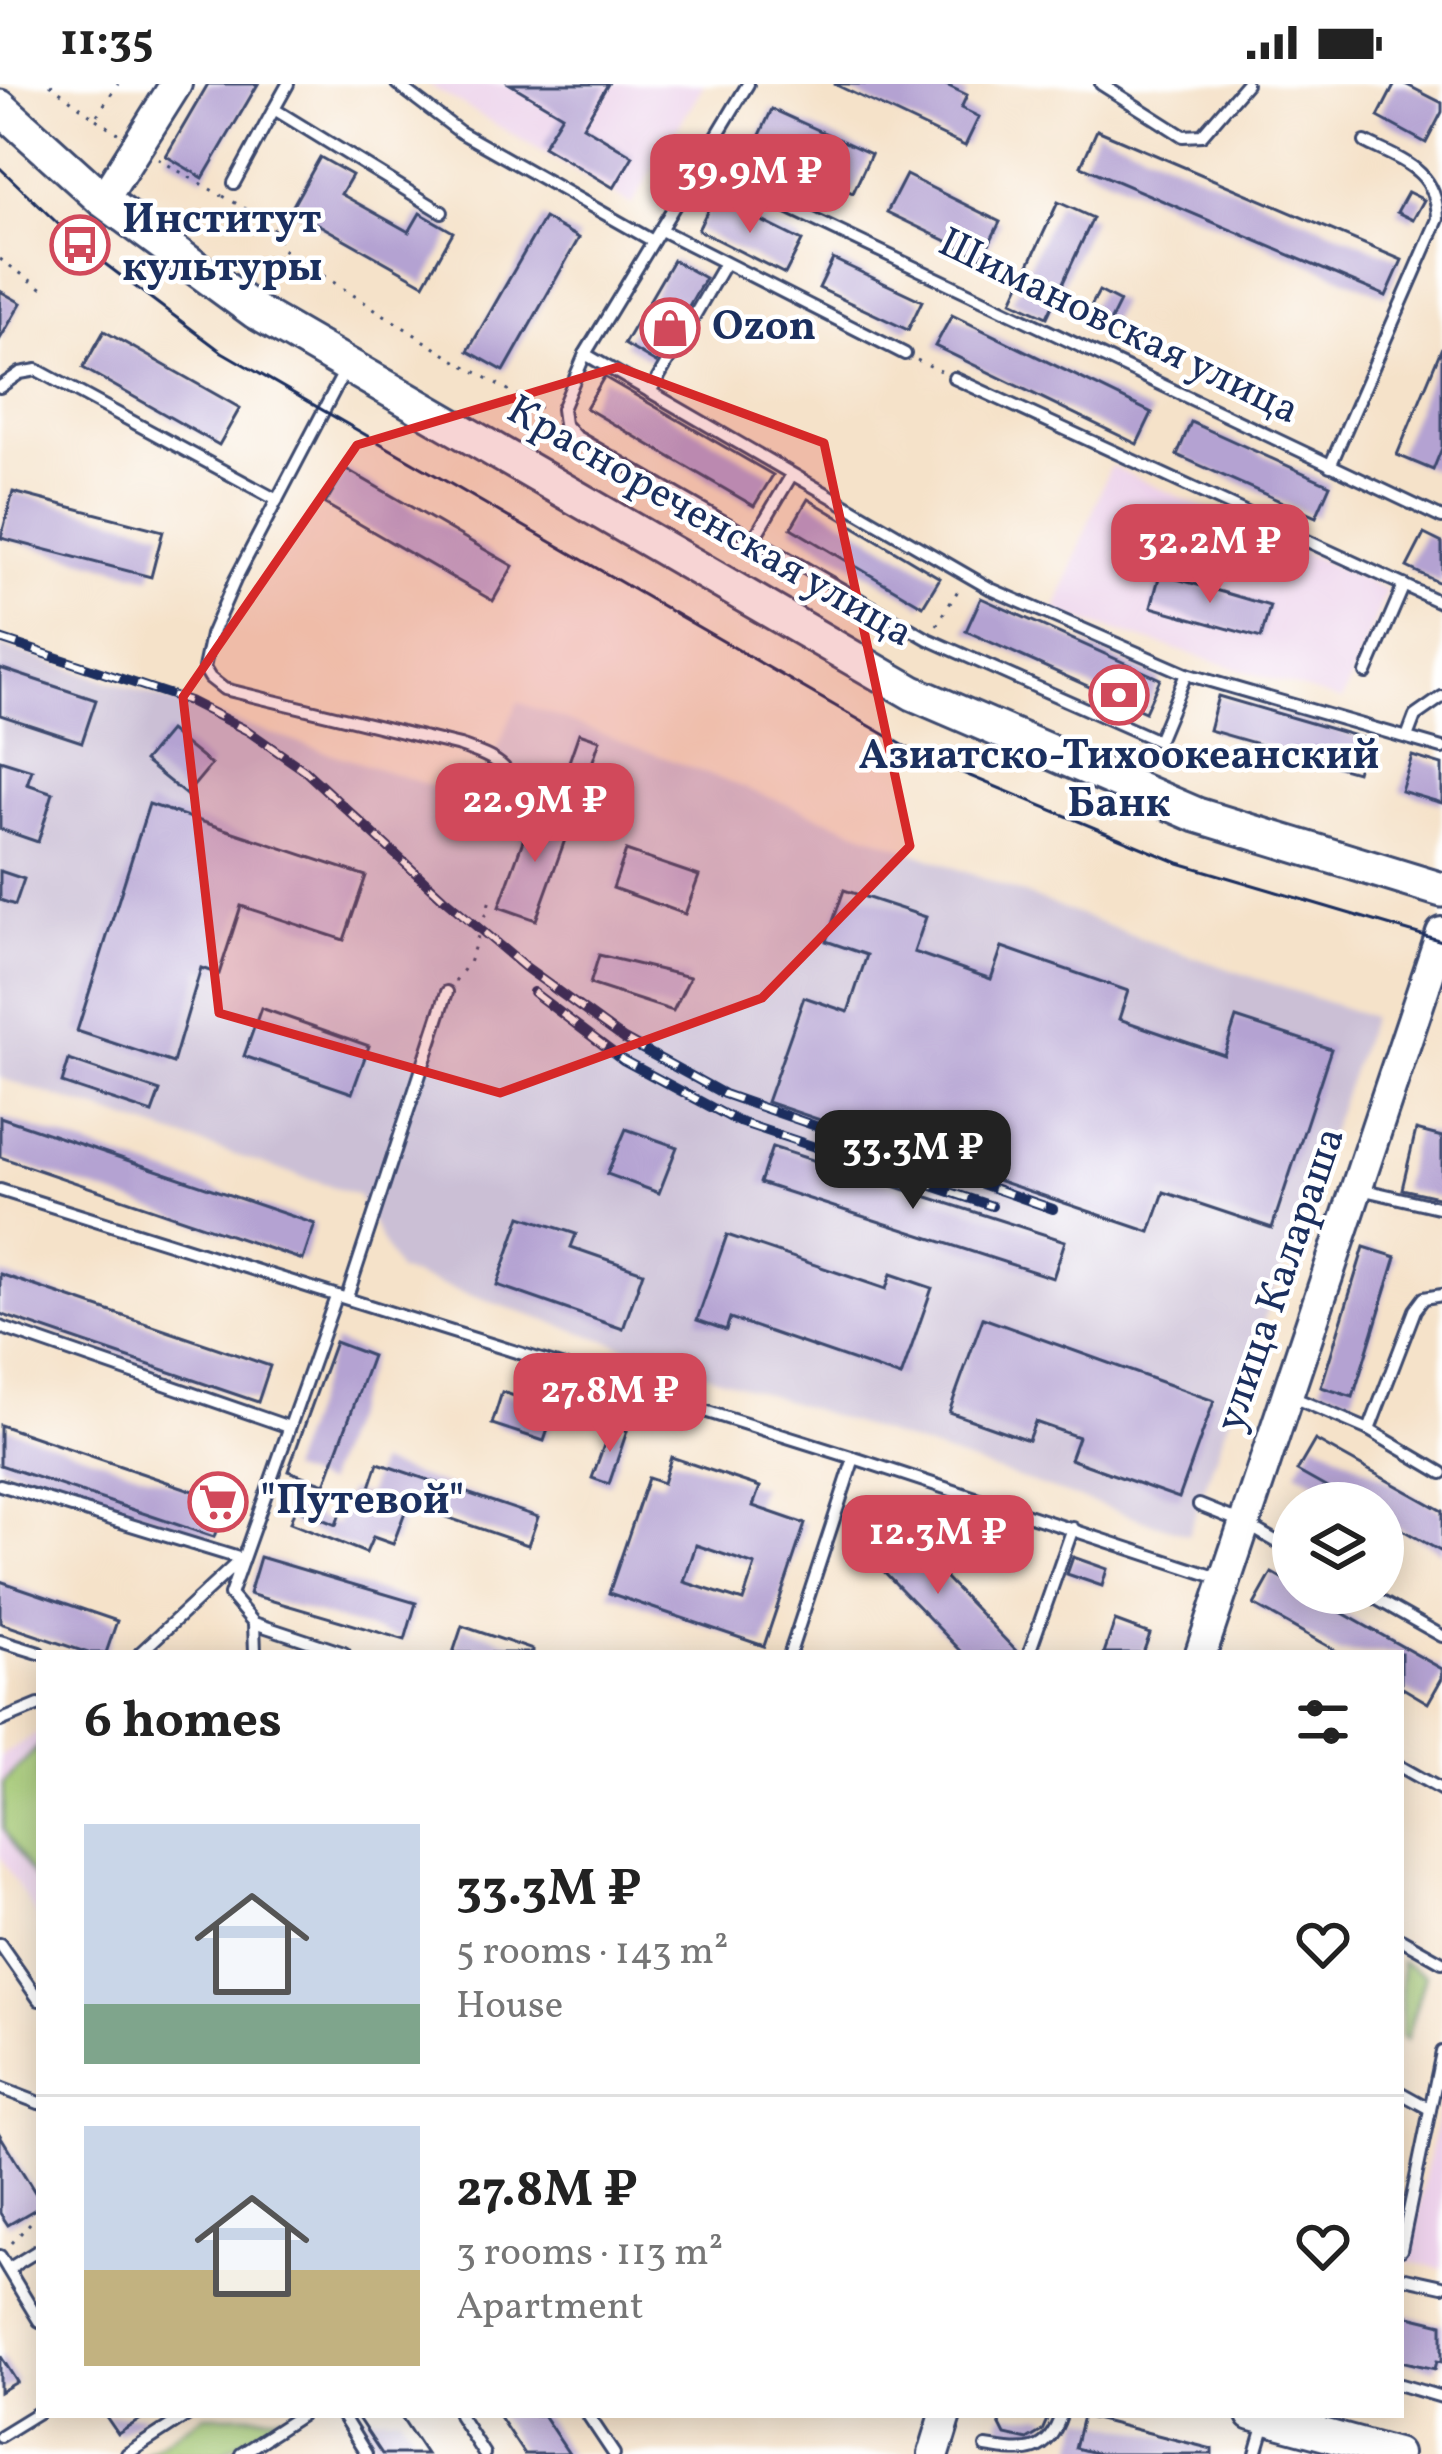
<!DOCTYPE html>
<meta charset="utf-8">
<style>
body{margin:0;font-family:Vollkorn,serif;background:#f6f6f6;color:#222;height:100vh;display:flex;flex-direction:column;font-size:45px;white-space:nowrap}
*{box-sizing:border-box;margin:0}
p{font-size:39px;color:#767676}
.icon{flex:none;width:66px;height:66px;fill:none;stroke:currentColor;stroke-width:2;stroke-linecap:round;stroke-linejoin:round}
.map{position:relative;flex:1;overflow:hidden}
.panel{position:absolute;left:36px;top:1566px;width:1368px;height:768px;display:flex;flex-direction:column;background:#fff;border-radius:0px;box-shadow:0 6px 30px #0003}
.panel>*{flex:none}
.tools{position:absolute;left:1272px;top:1398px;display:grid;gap:24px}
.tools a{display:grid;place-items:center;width:132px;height:132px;border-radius:50%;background:#fff;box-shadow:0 6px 30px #0003;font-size:60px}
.price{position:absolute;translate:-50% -102px;padding:0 27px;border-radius:24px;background:#d1495b;color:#fff;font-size:39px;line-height:78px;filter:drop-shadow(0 3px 6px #0008)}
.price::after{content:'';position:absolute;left:50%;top:72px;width:36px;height:27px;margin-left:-18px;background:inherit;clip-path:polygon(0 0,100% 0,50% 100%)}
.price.active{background:#222;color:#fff}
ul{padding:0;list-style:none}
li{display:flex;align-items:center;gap:36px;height:300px;padding:0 48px}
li+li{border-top:3px solid #e0e0e0}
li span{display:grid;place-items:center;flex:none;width:336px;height:240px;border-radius:0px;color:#555}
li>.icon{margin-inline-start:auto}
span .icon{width:144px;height:144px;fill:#fffc;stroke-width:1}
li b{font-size:51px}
h2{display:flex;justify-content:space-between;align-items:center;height:144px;padding:0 48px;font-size:51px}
.status{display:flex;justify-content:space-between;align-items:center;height:84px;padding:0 60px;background:#fff;direction:ltr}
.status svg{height:33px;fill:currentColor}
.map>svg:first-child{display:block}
.built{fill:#ecd1ea}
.industrial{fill:#cbbfd5}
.green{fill:#a4c973;stroke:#607c68;stroke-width:3}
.building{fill:#b4a2d2;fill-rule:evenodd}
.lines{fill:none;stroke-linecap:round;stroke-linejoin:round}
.lane-casing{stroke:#3c4a6e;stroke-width:16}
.secondary-casing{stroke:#3c4a6e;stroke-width:36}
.primary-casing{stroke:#3c4a6e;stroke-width:39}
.path{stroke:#3c4a6e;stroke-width:3;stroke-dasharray:3 9;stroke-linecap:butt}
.lane{stroke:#fff;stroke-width:10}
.secondary{stroke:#fff;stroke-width:30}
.primary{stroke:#fff;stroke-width:33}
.tram{stroke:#1b2f5e;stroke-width:3}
.rail-casing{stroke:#1b2f5e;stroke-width:10}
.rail{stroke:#fff;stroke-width:6;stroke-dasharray:18;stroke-linecap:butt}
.marked{fill:#d62828;fill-opacity:0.2;stroke:#d62828;stroke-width:9;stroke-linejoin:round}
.labels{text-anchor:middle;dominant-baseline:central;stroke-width:9;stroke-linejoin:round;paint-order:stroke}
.poi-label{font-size:42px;font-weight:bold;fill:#1b2f5e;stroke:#fff;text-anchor:start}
.street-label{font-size:42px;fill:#1b2f5e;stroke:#fff}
</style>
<div class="status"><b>11:35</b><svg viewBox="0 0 49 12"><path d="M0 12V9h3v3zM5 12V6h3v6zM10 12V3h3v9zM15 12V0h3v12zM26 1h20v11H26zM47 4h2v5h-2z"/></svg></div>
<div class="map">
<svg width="1442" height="2370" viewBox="0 0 1442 2370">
<rect width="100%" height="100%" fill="#fff"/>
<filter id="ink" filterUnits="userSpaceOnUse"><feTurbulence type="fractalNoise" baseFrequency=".00833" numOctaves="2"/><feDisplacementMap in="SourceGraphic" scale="24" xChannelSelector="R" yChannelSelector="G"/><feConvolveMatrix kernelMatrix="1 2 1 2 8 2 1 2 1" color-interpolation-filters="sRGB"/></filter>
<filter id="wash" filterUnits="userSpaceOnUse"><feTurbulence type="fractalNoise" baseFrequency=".004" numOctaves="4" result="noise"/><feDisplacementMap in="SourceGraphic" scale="48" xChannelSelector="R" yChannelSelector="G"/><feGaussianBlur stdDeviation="2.7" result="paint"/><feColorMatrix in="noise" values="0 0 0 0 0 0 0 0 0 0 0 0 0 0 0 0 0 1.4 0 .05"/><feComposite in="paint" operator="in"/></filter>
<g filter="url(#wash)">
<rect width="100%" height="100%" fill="#f5e2c9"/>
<g class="built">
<path d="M427 0H704L632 121Z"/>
<path d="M1110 382 1387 506 1342 617 1055 528Z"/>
<path d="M39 1648V1837L0 1772V1672Z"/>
<path d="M1442 2012V2185L1407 2177Z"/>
</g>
<path class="industrial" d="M0 562 475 716 518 618 1158 861 1371 933 1188 1451 398 1187 357 1111 0 994Z"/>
<g class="green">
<path d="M39 1662V1803L3 1745V1699Z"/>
<path d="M1401 1878 1425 1891 1406 1956 1401 1953Z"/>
<path d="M204 2331H282L222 2370H144Z"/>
</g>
<g id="blocks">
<g class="building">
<path d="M208 0H258L203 94 166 72Z"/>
<path d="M510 0H608L583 42 633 72 614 104 543 62 562 31Z"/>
<path d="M834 0H944L967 11 961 24 979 33 965 62Z"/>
<path d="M1395 0H1405L1442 19V28L1426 59 1378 33Z"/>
<path d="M772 25 871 70 853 109 754 64Z"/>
<path d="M1097 46 1402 176 1386 212 1081 82Z"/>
<path d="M320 73 352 91 341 110 409 148 420 129 453 148 424 200 291 125Z"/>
<path d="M906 91 1000 138 982 174 887 128Z"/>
<path d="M1408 108 1424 116 1413 136 1397 128Z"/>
<path d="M714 113 802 157 785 190 698 146Z"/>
<path d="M1058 118 1093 134 1047 233 1012 217Z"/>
<path d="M544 134 579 154 504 287 468 267Z"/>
<path d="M833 175 922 217 908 246 819 204Z"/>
<path d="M673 176 705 194 656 279 624 260Z"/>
<path d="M0 207 21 219 0 255Z"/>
<path d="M1099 207 1120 218 1109 240 1088 228Z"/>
<path d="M952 231 1152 329 1137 360 935 262Z"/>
<path d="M104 247 240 324 219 361 83 284Z"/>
<path d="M1442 263V364L1433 386 1397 371Z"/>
<path d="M604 293 773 391 754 422 586 324Z"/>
<path d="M1191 338 1330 401 1316 433 1177 371Z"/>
<path d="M346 385 513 482 493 517 325 420Z"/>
<path d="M13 408 163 447 151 493 1 454Z"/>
<path d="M808 415 940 494 923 522 791 444Z"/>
<path d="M1424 450 1442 459V500L1407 483Z"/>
<path d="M1160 490 1270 522 1261 554 1151 523Z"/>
<path d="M981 514 1160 595 1145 628 966 547Z"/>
<path d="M0 584 96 616 82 658 0 631Z"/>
<path d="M1218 612 1366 655 1356 688 1209 646Z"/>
<path d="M169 647 211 681 186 711 144 677Z"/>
<path d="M579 649 600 656 585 700 564 692Z"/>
<path d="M1412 672 1442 681V719L1401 707Z"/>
<path d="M0 676 32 686 27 700 53 709 38 758 0 745Z"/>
<path d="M149 720 366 792 344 856 241 822 219 890 201 884 173 979 77 947Z"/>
<path d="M534 726 571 739 536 836 499 823Z"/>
<path d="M626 767 699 792 685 830 613 804Z"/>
<path d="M0 787 24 795 15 821 0 816Z"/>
<path d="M844 806 926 833 914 868 991 895 1002 863 1128 907 1119 935 1224 971 1236 934 1331 965 1272 1144 1164 1108 1150 1148 767 1018 804 913 848 928 867 871 826 857Z"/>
<path d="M599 871 690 893 673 927 590 900Z"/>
<path d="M261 924 369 962 352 1009 244 972Z"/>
<path d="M69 976 160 1007 152 1029 62 999Z"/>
<path d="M0 1033 315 1140 303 1176 0 1073Z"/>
<path d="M626 1045 677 1063 659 1109 607 1090Z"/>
<path d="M1416 1046 1442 1053V1114L1402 1105Z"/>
<path d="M772 1063 1065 1157 1053 1194 760 1099Z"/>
<path d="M521 1132 576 1150 571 1163 643 1188 623 1245 497 1201Z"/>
<path d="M727 1151 886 1205 891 1190 932 1204 901 1293 730 1234 726 1246 697 1236Z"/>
<path d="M1364 1163 1396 1173 1353 1313 1321 1303Z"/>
<path d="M0 1190 270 1282 258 1318 0 1230Z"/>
<path d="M983 1234 1214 1317 1179 1414 1070 1375 1078 1353 1035 1338 1028 1356 949 1328Z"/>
<path d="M335 1258 372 1272 325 1400 288 1387Z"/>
<path d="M502 1308 555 1325 544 1357 492 1340Z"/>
<path d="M0 1341 226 1418 214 1453 0 1381Z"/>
<path d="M611 1342 627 1347 609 1400 592 1394Z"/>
<path d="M1315 1356 1442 1427V1468L1383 1435V1419H1354L1297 1387Z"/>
<path d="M671 1373 760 1403 753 1422 805 1440 764 1562 609 1509 648 1394 663 1399ZM696 1461 755 1481 743 1517 684 1498Z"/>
<path d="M378 1379 538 1433 528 1461 408 1420 393 1460 373 1453 366 1469 290 1439 295 1424 336 1441 348 1406 367 1412Z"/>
<path d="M898 1444 1018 1569H963L869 1472Z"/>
<path d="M260 1473 416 1519 405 1556 249 1510Z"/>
<path d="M1073 1473 1107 1485 1102 1502 1067 1490Z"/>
<path d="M1272 1489 1293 1501V1509H1307L1442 1585V1594L1428 1619 1401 1603V1569H1340L1254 1521Z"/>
<path d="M0 1497 117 1537 106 1569H88L0 1539Z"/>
<path d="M1115 1537 1150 1550 1143 1569H1104Z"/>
<path d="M462 1542 533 1566V1569H453Z"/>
<path d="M0 2051 39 2115V2123L8 2141 0 2129Z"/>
<path d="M1401 2230 1442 2240V2278L1437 2277 1435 2285 1401 2277Z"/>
<path d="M0 2271 17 2298 0 2308Z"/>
<path d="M105 2331H147L118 2350Z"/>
<path d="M356 2331H400L426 2370H382Z"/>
<path d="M498 2331H543L569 2370H524Z"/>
<path d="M1001 2331H1049L1042 2347 1027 2356 1005 2351 999 2339Z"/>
<path d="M1083 2332 1212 2365V2370H1099L1075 2364Z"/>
</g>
</g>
</g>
<g filter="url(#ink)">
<use href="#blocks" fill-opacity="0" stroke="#3c4a6e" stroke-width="3"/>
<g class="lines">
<g class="lane-casing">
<g id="lane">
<path d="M288 0 274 25 442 128"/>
<path d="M397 0 460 48 653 157"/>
<path d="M748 0 585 270 562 325 564 340 575 352 928 555 1158 657 1186 590"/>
<path d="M1101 0 1183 52 1202 51 1246 0"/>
<path d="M701 82 1442 434"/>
<path d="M234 99 274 25"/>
<path d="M661 146 905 270"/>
<path d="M585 270 991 505 1186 590 1442 664"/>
<path d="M345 286 235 496 211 551 204 584 210 594 224 605 460 662C493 674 511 679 520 715"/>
<path d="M954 294 1442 519"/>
<path d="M0 303 20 289 37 286 277 416"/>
<path d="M650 308 725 179"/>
<path d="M1330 382 1438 135C1437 86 1403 77 1365 58"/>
<path d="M753 456 791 392"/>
<path d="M1366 589 1404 501"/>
<path d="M1407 653 1415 632 1442 613"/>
<path d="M1360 1105 1442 1124"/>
<path d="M0 1106 854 1374 1222 1495"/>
<path d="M336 1213 230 1511 254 1539 344 1569"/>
<path d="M347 1213 447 908"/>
<path d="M0 1243 289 1343"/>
<path d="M1290 1312 1369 1346 1442 1389"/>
<path d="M1369 1346 1415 1226 1424 1214 1442 1211"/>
<path d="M0 1401 242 1475"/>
<path d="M1199 1421 1244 1439 1293 1467"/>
<path d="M1366 1509 1442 1552"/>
<path d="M254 1539 255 1569"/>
<path d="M0 1557 39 1569"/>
<path d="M140 1569 239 1477"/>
<path d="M790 1569 854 1374"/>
<path d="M1029 1569 1073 1444"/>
<path d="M0 1637 39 1621"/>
<path d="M1401 1683 1442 1706"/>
<path d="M1401 1855 1442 1878"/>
<path d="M0 1860 39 1916"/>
<path d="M0 2004 39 2019"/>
<path d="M1401 2009 1430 2025"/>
<path d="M1401 2166 1442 1968"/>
<path d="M0 2172 39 2237"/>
<path d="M8 2185 39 2166"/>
<path d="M1401 2193 1442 2202"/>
<path d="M1401 2301 1442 2313"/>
<path d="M342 2331 366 2370"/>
<path d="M459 2331 484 2370"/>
<path d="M588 2331 614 2370"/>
<path d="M0 2352 39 2328"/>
<path d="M986 2363C1028 2370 1048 2370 1061 2331"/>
<path d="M127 2370 187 2331"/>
<path d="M241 2370 301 2331"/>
<path d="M1256 2370 1265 2339"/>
</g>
</g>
<g class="secondary-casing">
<g id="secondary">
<path d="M103 116 176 0"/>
<path d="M1201 1569 1442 849"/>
<path d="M1252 2331 1396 2370"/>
<path d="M934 2370 946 2331"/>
</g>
</g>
<g class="primary-casing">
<path id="primary" d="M0 23 103 116 256 228 913 609 1197 731 1442 806"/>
</g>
<g class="path">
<path d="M50 0 95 34 118 0"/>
<path d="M96 35 118 49"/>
<path d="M158 75 222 112"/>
<path d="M223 112 271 139 282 165 451 274 546 327"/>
<path d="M0 175 47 208"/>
<path d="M917 276 941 287"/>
<path d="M937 541 960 503"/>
<path d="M455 897 469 879 490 816"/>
<path d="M12 2159 39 2129"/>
</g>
<use href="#lane" class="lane"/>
<use href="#secondary" class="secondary"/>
<use href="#primary" class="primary"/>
<path class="tram" d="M0 84 80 161 222 268 922 672 1179 779 1442 857"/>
<g class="rail-casing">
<g id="rail">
<path d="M0 555 189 617 248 647 304 686 443 814 526 884 624 955 724 1010 1053 1125"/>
<path d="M533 908 623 976 737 1037 992 1122"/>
</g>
</g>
<use href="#rail" class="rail"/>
</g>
</g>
<path class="marked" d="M618 283 824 359 910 762 762 914 500 1009 219 929 183 613 357 361Z"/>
<defs>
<g id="bus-ring" transform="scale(3)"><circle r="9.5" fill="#fff" stroke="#d1495b" stroke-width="1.5"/><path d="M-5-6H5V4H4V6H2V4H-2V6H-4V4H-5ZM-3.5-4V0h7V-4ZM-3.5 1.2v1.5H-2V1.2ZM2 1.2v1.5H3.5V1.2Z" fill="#d1495b"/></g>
<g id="shop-ring" transform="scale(3)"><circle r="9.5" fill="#fff" stroke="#d1495b" stroke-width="1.5"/><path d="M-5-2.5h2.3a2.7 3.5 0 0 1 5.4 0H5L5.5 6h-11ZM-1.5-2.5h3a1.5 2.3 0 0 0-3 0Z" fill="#d1495b"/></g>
<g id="bank-ring" transform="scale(3)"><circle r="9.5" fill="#fff" stroke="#d1495b" stroke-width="1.5"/><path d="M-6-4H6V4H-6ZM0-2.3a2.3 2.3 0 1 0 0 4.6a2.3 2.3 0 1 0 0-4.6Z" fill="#d1495b"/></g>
<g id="supermarket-ring" transform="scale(3)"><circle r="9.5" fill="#fff" stroke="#d1495b" stroke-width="1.5"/><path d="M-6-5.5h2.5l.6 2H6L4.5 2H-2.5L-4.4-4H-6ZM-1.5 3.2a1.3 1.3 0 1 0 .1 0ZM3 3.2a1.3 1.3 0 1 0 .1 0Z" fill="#d1495b"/></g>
</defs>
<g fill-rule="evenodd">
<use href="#bus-ring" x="80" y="161"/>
<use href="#shop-ring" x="670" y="244"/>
<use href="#bank-ring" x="1119" y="611"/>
<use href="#supermarket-ring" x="218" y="1418"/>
</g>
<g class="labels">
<g class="poi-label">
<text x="122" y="137">Институт<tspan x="122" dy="48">культуры</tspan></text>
<text x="712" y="244">Ozon</text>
<text x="1119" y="673" text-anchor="middle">Азиатско-Тихоокеанский<tspan x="1119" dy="48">Банк</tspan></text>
<text x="260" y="1418">"Путевой"</text>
</g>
<g class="street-label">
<text transform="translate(1118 244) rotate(26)">Шимановская улица</text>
<text transform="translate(709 439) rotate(30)">Краснореченская улица</text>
<text transform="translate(1282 1196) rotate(-71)">улица Калараша</text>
</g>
</g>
</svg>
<div class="tools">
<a><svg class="icon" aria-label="layers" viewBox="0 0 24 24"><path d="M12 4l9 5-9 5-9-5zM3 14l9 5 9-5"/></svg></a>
</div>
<b class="price" style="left:750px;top:152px">39.9M ₽</b>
<b class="price" style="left:1210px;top:522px">32.2M ₽</b>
<b class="price" style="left:535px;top:781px">22.9M ₽</b>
<b class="price active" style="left:913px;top:1128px">33.3M ₽</b>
<b class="price" style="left:610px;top:1371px">27.8M ₽</b>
<b class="price" style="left:938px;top:1513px">12.3M ₽</b>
<section class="panel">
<h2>6 homes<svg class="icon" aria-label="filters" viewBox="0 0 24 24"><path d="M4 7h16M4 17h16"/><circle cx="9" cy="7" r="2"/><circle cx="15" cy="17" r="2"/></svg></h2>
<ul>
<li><span style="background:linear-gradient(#c9d6e8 75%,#7fa58c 0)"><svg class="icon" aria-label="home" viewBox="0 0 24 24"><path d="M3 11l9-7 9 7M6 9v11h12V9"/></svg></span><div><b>33.3M ₽</b><p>5 rooms · 143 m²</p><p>House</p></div><svg class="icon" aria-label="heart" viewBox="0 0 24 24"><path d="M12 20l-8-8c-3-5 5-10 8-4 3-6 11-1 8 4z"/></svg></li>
<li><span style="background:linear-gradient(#c9d6e8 60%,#c2b280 0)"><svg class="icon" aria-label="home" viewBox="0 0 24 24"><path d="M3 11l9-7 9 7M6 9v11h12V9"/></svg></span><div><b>27.8M ₽</b><p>3 rooms · 113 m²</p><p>Apartment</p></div><svg class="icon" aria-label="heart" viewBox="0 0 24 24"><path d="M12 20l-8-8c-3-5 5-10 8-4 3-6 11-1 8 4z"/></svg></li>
</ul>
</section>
</div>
